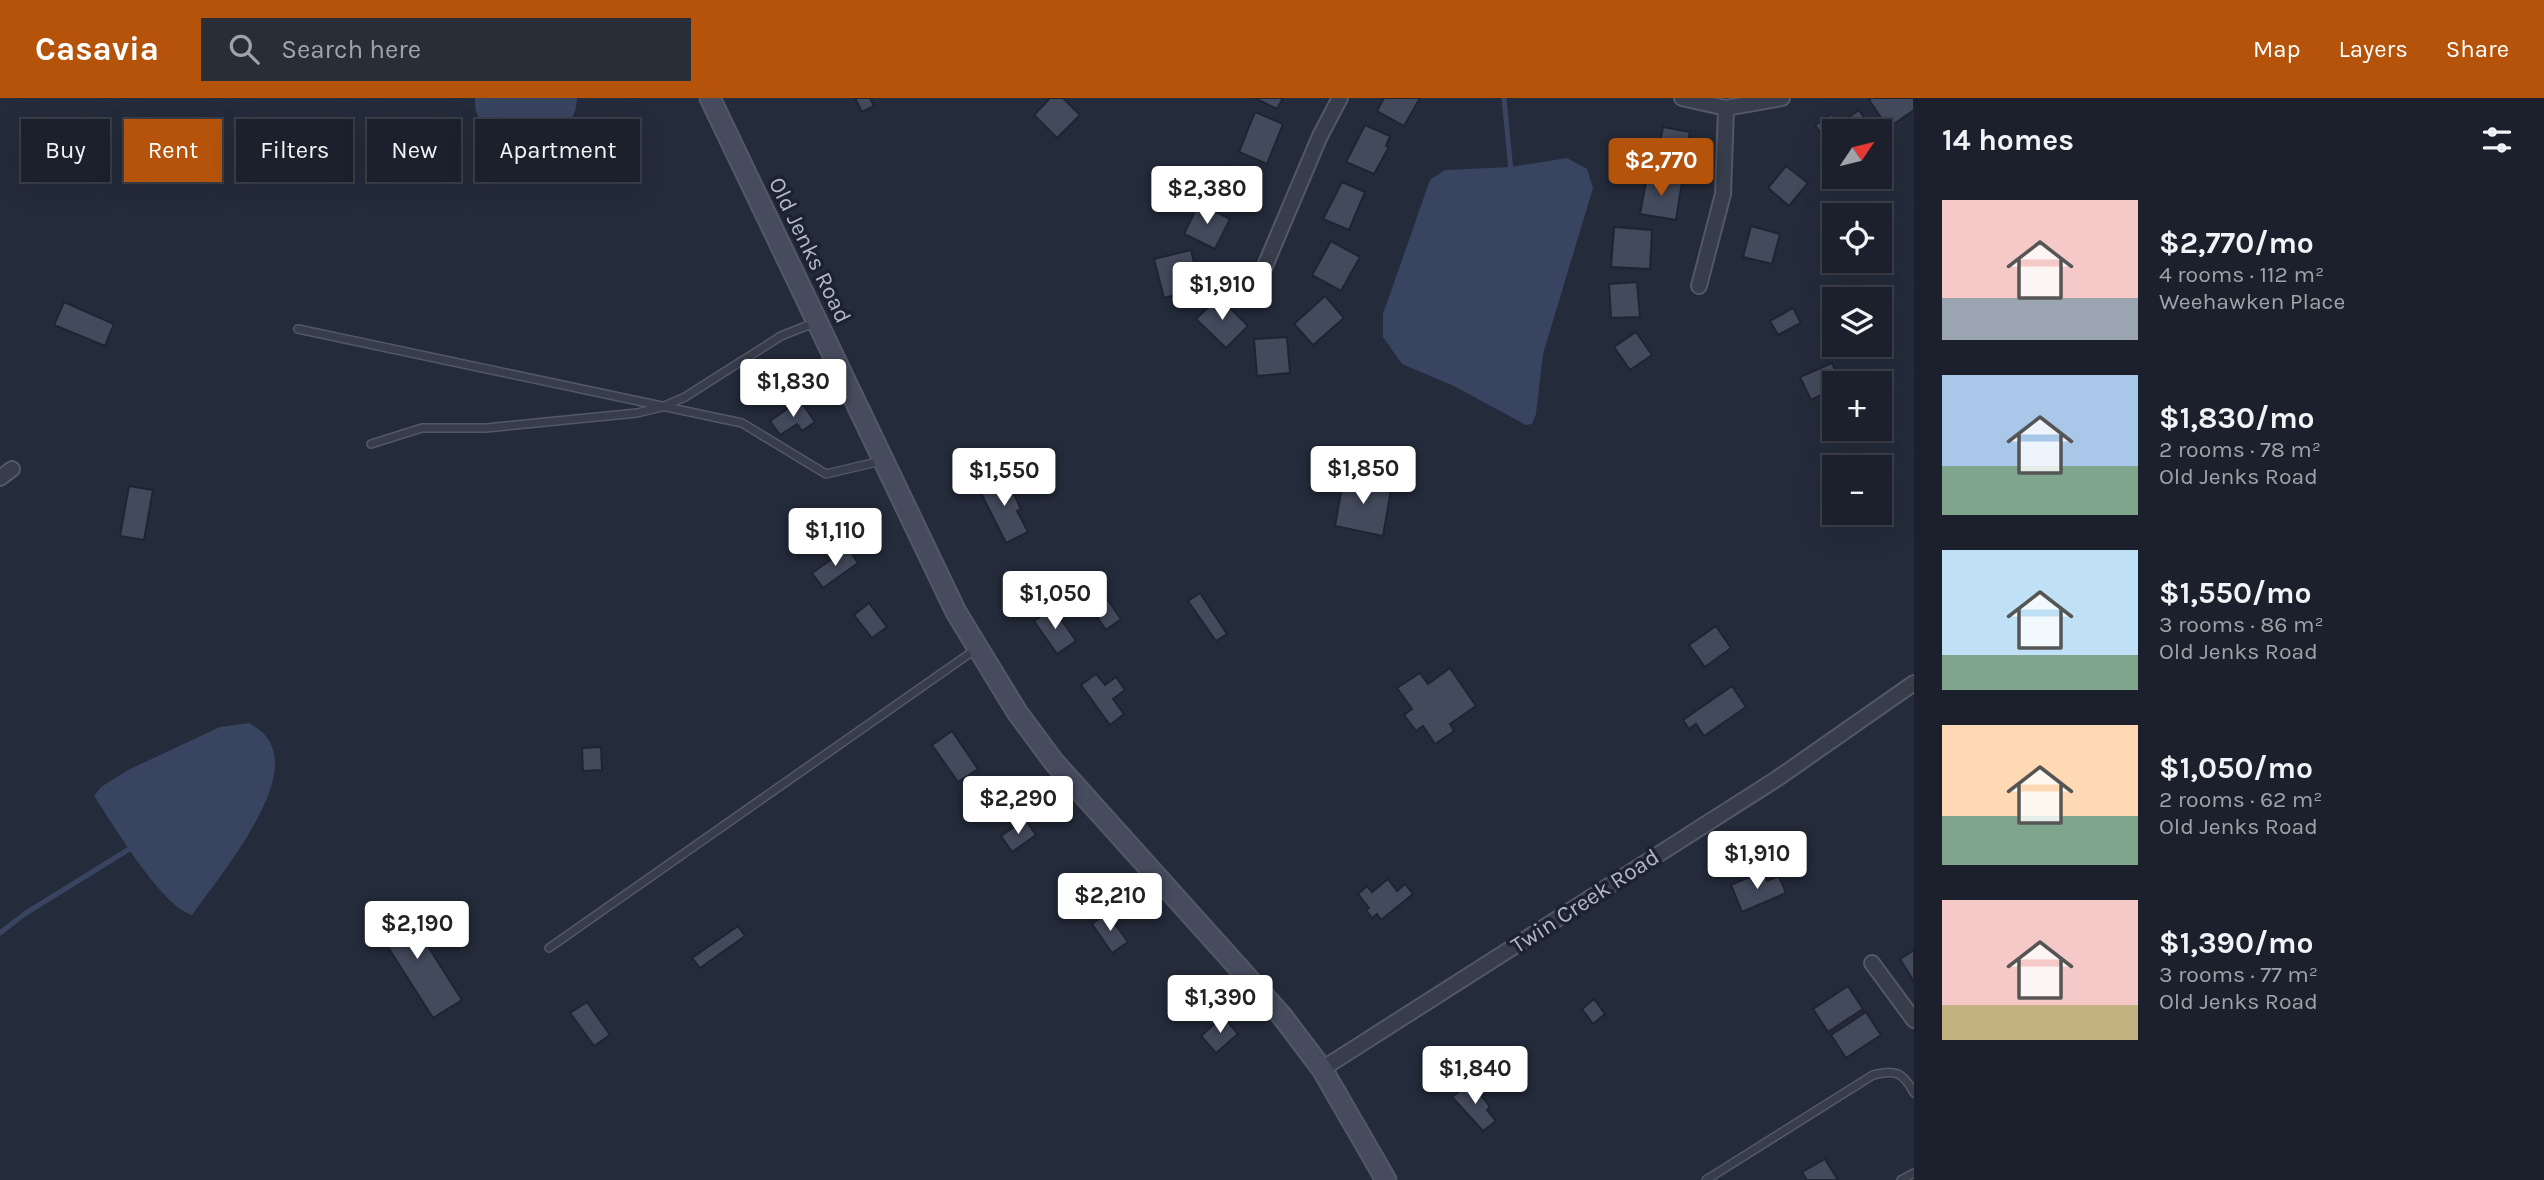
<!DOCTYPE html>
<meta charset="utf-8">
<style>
body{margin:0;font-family:Karla,sans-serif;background:#282d38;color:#f1f3f6;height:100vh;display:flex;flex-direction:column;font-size:26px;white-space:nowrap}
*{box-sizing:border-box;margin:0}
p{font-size:23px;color:#a0a3a9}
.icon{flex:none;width:38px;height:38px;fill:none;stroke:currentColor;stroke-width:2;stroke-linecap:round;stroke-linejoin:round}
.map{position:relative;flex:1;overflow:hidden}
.panel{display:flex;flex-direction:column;background:#1b202c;width:630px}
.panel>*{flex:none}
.hud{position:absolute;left:21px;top:21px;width:665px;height:63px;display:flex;gap:14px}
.needle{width:46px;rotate:55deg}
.tools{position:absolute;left:1822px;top:21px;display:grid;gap:14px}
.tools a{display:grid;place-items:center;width:70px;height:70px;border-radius:0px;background:#1b202c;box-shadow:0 7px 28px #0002,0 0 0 2px #393e48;font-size:35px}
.price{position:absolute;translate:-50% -60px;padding:0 16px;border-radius:7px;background:#fff;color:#222;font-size:23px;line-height:46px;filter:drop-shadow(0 2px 4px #0008)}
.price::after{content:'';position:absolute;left:50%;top:42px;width:21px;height:16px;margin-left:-10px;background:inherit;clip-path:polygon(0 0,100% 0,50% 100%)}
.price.selected{background:#b45309;color:#fff}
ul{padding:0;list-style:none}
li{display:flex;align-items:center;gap:21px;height:175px;padding:0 28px}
li span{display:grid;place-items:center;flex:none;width:196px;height:140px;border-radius:0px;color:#555}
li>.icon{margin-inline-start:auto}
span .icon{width:84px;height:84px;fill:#fffc;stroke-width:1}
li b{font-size:30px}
h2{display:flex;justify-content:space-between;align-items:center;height:84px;padding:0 28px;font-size:30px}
.pill{padding:0 24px;border-radius:0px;background:#1b202c;box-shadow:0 7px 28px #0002,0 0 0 2px #393e48;font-size:24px;line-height:63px}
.pill.selected{background:#b45309;color:#fff}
header{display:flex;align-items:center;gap:42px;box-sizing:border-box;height:98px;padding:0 35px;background:#b45309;color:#fff}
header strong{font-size:33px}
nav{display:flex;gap:38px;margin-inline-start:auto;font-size:24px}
.search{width:490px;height:63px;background:#282d38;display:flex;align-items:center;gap:18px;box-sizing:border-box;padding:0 24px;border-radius:0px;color:#a0a3a9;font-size:26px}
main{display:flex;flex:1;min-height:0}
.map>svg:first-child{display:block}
.water{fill:#394461}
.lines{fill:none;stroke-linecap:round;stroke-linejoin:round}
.stream{stroke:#394461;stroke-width:5}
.building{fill:#434a5c;stroke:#1f2432;stroke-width:2}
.lane-casing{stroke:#535866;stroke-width:10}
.street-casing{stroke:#535866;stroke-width:18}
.secondary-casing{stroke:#535866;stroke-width:23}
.lane{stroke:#383d4b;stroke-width:7}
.street{stroke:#383d4b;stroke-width:14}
.secondary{stroke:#464c5e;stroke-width:19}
.labels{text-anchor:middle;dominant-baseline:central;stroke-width:7;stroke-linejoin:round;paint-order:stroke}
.street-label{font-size:23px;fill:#b3b8c6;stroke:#1d2230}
</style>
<header>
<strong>Casavia</strong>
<div class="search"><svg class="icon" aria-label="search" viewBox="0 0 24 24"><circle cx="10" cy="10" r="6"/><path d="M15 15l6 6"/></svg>Search here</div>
<nav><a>Map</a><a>Layers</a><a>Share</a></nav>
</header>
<main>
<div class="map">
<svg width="1914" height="1082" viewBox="0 0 1914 1082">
<rect width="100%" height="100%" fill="#242b3a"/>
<g class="water">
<path d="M475 0H577C576 57 488 51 477 16 475 11 475 5 475 0Z"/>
<path d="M1567 60 1587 71 1593 90 1543 256 1536 316 1532 326 1526 327 1454 288 1402 266 1383 239V216L1430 82 1445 72 1511 69Z"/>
<path d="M249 625C261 632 269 638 273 652 288 696 217 782 192 817 160 807 114 727 94 698L101 689 128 672 220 629Z"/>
</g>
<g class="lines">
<g class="stream">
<path d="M1504 0 1511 73"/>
<path d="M0 835 26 815 131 750"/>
</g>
</g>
<g class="building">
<path d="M855 0H870L874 8 862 14Z"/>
<path d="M1050 0H1063L1080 17 1057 40 1034 17Z"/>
<path d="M1255 0H1283L1277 11Z"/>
<path d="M1384 0H1420L1404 28 1377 13Z"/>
<path d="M1871 0H1914V12L1888 30 1869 2Z"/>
<path d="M1859 12 1873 33H1834V55L1815 27 1832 16 1839 26Z"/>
<path d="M1255 14 1283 26 1267 66 1239 54Z"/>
<path d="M1365 27 1390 38 1386 48 1389 49 1374 76 1346 64Z"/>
<path d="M1663 29 1690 34 1682 72 1652 65 1654 56 1642 53 1645 41 1660 44Z"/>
<path d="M1228 67 1257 77 1247 107 1218 97Z"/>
<path d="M1786 68 1808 85 1789 108 1768 90Z"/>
<path d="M1647 78 1682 84 1676 122 1640 116Z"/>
<path d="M1342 84 1365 94 1349 132 1323 121Z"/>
<path d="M1199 105 1230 121 1215 151 1184 136Z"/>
<path d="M1751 128 1780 136 1772 166 1743 159Z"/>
<path d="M1614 129 1652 132 1650 171 1611 169Z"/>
<path d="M1331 143 1360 159 1341 193 1312 177Z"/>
<path d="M1191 152 1197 177 1207 174 1210 188 1164 200 1154 161Z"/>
<path d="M1637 184 1640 219 1611 220 1609 186Z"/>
<path d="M1325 198 1344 220 1313 247 1294 226Z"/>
<path d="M1219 199 1248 228 1226 250 1196 221Z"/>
<path d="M64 204 114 226 105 248 54 227Z"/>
<path d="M1793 210 1801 225 1778 237 1770 223Z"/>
<path d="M1636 234 1652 257 1630 272 1614 249Z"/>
<path d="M1287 239 1290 275 1257 278 1254 241Z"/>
<path d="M1832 265 1841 285H1834V291L1811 302 1800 279Z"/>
<path d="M800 302 815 324 802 333 797 326 780 337 770 323Z"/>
<path d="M1004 376 1021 411 1017 413 1028 434 1006 445 978 389Z"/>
<path d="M1344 377 1370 381 1368 388 1391 392 1383 438 1335 428Z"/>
<path d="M129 388 153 392 144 442 120 438Z"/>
<path d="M848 450 858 465 823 490 812 475Z"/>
<path d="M1200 495 1227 536 1216 543 1188 503Z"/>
<path d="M1107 501 1121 521 1106 532 1092 512Z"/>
<path d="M869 505 887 529 872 540 854 517Z"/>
<path d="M1053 510 1076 543 1057 556 1034 523Z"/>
<path d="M1716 528 1731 550 1705 569 1689 547Z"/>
<path d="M1450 570 1476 608 1450 626 1454 633 1435 646 1423 628 1416 633 1404 617 1412 611 1397 590 1420 575 1428 586Z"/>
<path d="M1096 576 1105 587 1116 579 1125 592 1113 601 1124 616 1110 627 1081 587Z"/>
<path d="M1732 588 1746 609 1704 638 1696 626 1689 631 1683 622Z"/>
<path d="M952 633 978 671 958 684 932 647Z"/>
<path d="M601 649 602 672 583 673 582 650Z"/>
<path d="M1025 721 1036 737 1012 754 1001 738Z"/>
<path d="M1763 773 1767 783 1779 778 1786 795 1742 814 1731 787Z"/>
<path d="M1388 781 1397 793 1405 786 1413 796 1381 822 1377 816 1372 820 1366 812 1369 810 1358 796 1367 788 1372 794Z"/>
<path d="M401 806 462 902 433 920 372 824Z"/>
<path d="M1107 815 1128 844 1112 855 1092 826Z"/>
<path d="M738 828 745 838 700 870 692 860Z"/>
<path d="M1914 852V884L1900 861Z"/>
<path d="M1848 888 1863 911 1828 934 1813 911Z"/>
<path d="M1594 901 1605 916 1593 926 1582 911Z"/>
<path d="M587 904 610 937 594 948 570 915Z"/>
<path d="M1866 914 1881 937 1846 960 1831 937Z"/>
<path d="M1223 918 1238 936 1216 955 1201 938Z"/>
<path d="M1471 984 1490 1009 1487 1012 1496 1023 1483 1033 1452 999Z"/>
<path d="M1825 1061 1838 1082H1807L1802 1074Z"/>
</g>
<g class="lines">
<g class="lane-casing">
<g id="lane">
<path d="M298 231 742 325 826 376 881 363"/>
<path d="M371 346 422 330H486L637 315 662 309 685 299 781 238 816 224"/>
<path d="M549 850 976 551"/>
<path d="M1706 1082 1873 977C1895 971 1903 974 1914 995"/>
<path d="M1901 1082 1914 1075"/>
</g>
</g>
<g class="street-casing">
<g id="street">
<path d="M1682 0 1726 10 1782 0"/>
<path d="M1262 175 1320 38 1340 0"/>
<path d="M1699 188 1723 96 1726 10"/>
<path d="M0 380 12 371"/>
<path d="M1872 865 1914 922"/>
<path d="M1322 971 1778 680 1914 585"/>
</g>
</g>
<g class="secondary-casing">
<path id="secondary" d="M710 0 956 514 1017 614 1054 664 1282 918 1322 971 1386 1082"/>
</g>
<use href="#lane" class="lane"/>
<use href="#street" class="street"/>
<use href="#secondary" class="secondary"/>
</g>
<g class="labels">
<g class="street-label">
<text transform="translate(810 152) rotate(64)">Old Jenks Road</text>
<text transform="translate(1585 803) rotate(-33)">Twin Creek Road</text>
</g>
</g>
</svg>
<div class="tools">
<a><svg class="needle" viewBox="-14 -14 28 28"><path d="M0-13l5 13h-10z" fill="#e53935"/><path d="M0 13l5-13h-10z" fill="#a0a3a9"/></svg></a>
<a><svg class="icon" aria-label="locate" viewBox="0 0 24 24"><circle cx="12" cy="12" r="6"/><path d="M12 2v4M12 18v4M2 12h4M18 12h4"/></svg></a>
<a><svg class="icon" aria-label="layers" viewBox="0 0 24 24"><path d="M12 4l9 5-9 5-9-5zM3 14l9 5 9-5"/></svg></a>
<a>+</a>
<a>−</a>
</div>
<b class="price selected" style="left:1661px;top:100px">$2,770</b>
<b class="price" style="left:1207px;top:128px">$2,380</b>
<b class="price" style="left:1222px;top:224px">$1,910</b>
<b class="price" style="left:793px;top:321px">$1,830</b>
<b class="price" style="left:1363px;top:408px">$1,850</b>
<b class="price" style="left:1004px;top:410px">$1,550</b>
<b class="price" style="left:835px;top:470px">$1,110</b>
<b class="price" style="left:1055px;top:533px">$1,050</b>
<b class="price" style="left:1018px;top:738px">$2,290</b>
<b class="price" style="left:1757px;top:793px">$1,910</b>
<b class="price" style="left:1110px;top:835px">$2,210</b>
<b class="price" style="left:417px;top:863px">$2,190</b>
<b class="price" style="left:1220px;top:937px">$1,390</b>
<b class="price" style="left:1475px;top:1008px">$1,840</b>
<div class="hud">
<a class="pill">Buy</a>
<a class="pill selected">Rent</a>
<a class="pill">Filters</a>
<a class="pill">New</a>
<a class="pill">Apartment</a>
</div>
</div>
<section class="panel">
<h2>14 homes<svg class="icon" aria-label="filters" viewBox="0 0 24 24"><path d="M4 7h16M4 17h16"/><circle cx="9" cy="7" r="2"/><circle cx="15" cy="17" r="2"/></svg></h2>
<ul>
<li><span style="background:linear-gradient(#f6c9c9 70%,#9aa5b1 0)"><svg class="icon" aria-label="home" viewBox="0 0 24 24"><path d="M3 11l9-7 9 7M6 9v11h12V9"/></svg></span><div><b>$2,770/mo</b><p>4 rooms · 112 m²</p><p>Weehawken Place</p></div></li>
<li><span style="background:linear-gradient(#a9c7e8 65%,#7fa58c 0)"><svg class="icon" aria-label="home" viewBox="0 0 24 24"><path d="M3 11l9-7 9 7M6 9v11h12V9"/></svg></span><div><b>$1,830/mo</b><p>2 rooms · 78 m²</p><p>Old Jenks Road</p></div></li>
<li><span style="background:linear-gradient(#bfe0f5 75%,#7fa58c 0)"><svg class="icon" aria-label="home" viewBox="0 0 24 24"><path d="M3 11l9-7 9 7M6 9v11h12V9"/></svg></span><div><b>$1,550/mo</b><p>3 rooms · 86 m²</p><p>Old Jenks Road</p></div></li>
<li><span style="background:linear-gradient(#ffd9b3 65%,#7fa58c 0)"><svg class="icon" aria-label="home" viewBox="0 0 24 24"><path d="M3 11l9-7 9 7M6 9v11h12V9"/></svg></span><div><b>$1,050/mo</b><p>2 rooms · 62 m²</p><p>Old Jenks Road</p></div></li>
<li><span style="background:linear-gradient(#f6c9c9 75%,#c2b280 0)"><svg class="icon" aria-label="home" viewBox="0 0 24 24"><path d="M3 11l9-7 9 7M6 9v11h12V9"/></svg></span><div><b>$1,390/mo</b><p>3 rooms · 77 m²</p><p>Old Jenks Road</p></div></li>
</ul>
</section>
</main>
